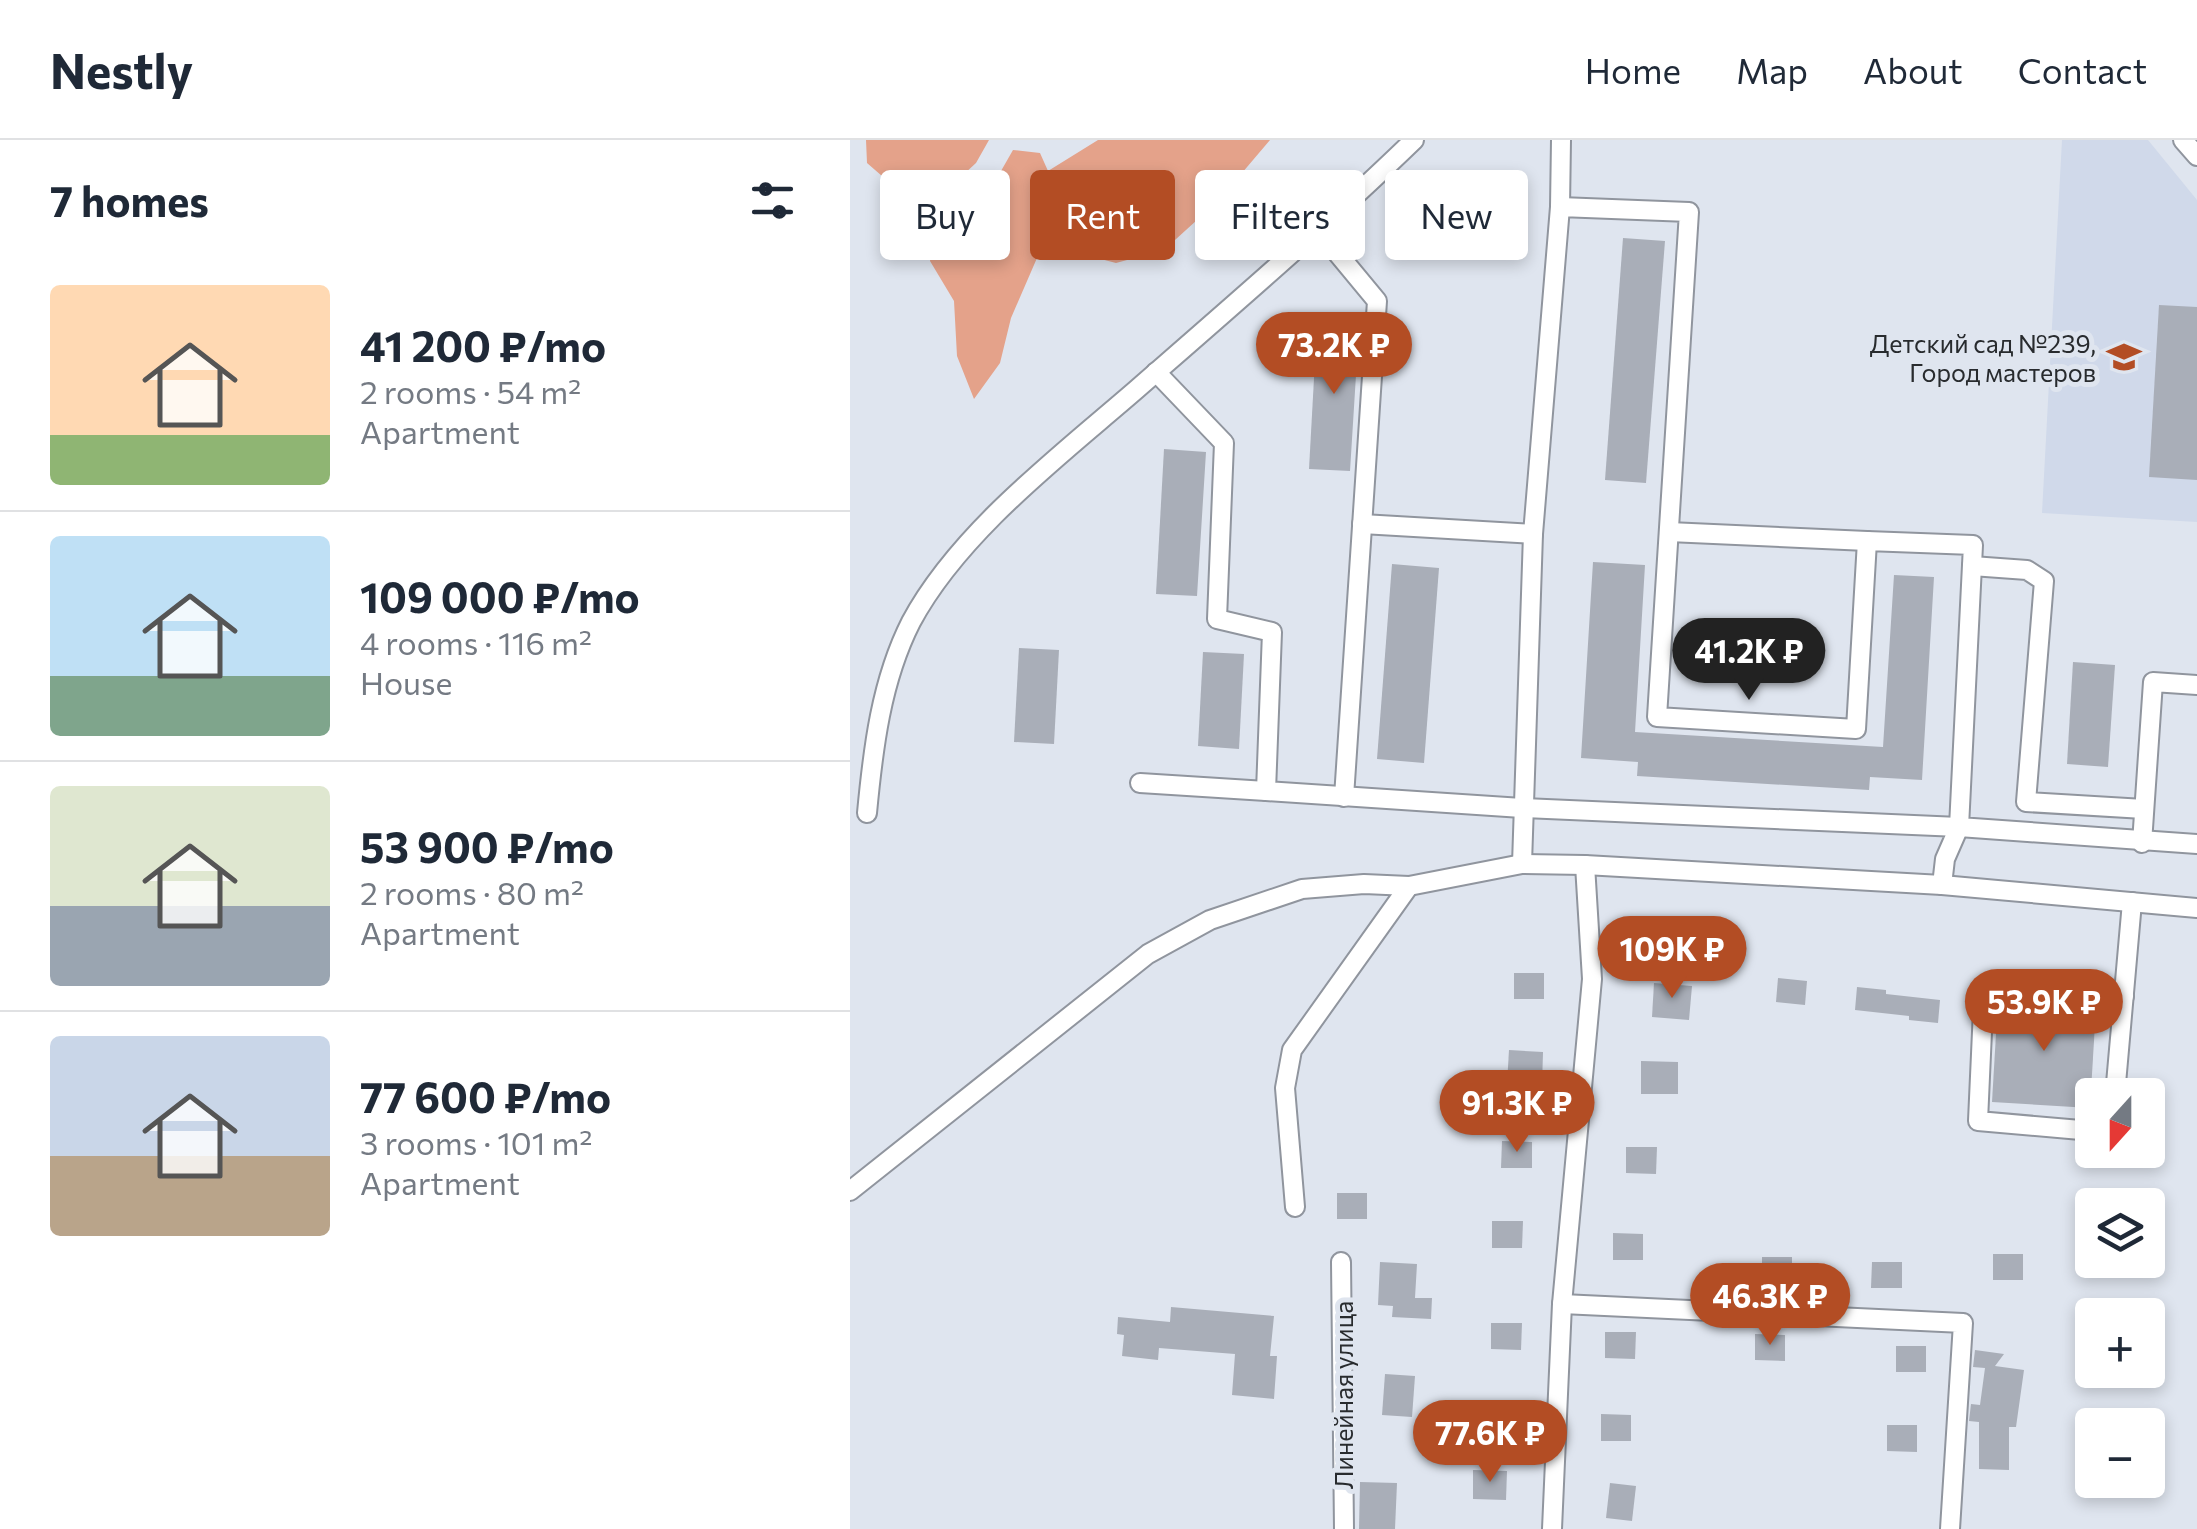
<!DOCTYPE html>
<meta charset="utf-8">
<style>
body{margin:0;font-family:Commissioner,sans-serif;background:#f2f2f3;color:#1f2937;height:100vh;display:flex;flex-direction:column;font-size:38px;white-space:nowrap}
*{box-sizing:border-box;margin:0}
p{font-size:32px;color:#747a83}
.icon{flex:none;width:55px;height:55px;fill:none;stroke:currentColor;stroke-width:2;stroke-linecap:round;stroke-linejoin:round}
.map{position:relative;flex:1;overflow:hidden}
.panel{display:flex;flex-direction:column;background:#fff;width:850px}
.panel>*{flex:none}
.top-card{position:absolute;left:30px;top:30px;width:950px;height:90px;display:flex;gap:20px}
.needle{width:65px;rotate:201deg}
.buttons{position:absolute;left:1225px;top:938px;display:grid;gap:20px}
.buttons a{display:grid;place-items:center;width:90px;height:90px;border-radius:10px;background:#fff;box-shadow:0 5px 15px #0003;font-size:50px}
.price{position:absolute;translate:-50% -85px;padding:0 22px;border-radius:35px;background:#b34d24;color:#fff;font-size:32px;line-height:65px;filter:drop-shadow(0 2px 5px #0008)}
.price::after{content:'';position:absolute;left:50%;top:60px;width:30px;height:22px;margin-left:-15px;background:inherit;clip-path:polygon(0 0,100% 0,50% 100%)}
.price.current{background:#222;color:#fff}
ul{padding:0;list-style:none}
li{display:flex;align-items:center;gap:30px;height:250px;padding:0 50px}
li+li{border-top:2px solid #e0e1e3}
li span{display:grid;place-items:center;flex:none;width:280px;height:200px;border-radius:10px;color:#555}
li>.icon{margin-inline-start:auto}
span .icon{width:120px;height:120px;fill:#fffc;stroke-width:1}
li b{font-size:42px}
h2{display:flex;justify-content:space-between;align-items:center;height:120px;padding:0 50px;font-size:42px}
.pill{padding:0 35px;border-radius:10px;background:#fff;box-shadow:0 5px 15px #0003;font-size:35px;line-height:90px}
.pill.current{background:#b34d24;color:#fff}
header{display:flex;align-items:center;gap:60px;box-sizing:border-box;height:140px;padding:0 50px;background:#fff;border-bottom:2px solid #e0e1e3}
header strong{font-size:48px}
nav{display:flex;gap:55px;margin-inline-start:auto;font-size:35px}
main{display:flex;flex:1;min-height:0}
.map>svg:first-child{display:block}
.built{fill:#d0d9ea}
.green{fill:#e4a28a}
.building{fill:#a9aeb8}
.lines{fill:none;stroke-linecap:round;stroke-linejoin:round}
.minor-casing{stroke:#90959e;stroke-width:22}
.minor{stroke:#fff;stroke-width:18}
.labels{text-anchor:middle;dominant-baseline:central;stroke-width:10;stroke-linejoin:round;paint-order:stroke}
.poi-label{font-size:25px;fill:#282b2e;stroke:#dfe5ef;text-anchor:end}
.street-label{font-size:25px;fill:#282b2e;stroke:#dfe5ef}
</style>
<header>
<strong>Nestly</strong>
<nav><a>Home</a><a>Map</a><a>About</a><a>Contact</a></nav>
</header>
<main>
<section class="panel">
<h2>7 homes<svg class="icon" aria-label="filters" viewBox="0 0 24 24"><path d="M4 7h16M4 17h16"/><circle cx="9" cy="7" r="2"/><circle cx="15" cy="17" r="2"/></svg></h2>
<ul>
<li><span style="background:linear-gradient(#ffd9b3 75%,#8fb573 0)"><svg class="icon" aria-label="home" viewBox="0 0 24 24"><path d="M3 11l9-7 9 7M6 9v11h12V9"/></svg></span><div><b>41 200 ₽/mo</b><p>2 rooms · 54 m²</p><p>Apartment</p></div></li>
<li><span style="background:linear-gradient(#bfe0f5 70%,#7fa58c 0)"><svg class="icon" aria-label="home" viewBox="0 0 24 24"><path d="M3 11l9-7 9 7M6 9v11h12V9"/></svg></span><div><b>109 000 ₽/mo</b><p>4 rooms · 116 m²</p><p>House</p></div></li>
<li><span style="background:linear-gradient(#dfe7d0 60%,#9aa5b1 0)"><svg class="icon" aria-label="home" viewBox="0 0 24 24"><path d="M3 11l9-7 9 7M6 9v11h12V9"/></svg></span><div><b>53 900 ₽/mo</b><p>2 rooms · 80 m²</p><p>Apartment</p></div></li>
<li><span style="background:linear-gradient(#c9d6e8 60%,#b9a48a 0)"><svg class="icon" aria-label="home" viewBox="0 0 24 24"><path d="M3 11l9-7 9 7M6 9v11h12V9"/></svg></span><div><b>77 600 ₽/mo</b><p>3 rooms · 101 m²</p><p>Apartment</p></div></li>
</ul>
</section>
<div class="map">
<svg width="1347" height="1389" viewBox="0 0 1347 1389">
<rect width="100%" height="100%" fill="#dfe5ef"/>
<path class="built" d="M1212 0H1298L1347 60V382L1192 373Z"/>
<path class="green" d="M16 0H139L126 23 113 35 130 37 131 75 154 61 147 38 163 10 190 13 198 31 248 0H420L369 60 314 110 266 123 224 112 187 118 161 178 150 223 124 259 107 216 104 161 80 121 86 77 96 52 55 56 17 23Z"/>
<g class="building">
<path d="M773 98 815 101 796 343 755 340Z"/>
<path d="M1309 165 1347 167V340L1299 337Z"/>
<path d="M467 184 509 187 500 331 459 329Z"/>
<path d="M314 309 356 312 347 456 306 454Z"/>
<path d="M743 422 795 425 785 592 1033 607 1044 435 1084 437 1072 640 1020 637 1019 650 787 636 788 622 731 618Z"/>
<path d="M542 424 589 428 574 623 527 619Z"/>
<path d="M169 508 209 510 204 604 164 602Z"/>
<path d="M353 512 394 514 389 609 348 606Z"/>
<path d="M1223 522 1265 525 1258 627 1217 624Z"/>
<rect x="664" y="833" width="30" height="26"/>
<path d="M928 838 957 841 955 865 926 862Z"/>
<path d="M804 843 842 846 839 880 802 877Z"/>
<path d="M1007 847 1036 850V854L1090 860 1088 883 1059 880V876L1005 870Z"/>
<path d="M1148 860 1246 867 1240 968 1142 962Z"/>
<path d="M659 910 693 912 692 946 657 944Z"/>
<path d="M791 921 828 922V954H791Z"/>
<path d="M652 1001 682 1002V1028H651Z"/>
<path d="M776 1007H807L806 1034 776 1033Z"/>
<rect x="487" y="1053" width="30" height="26"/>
<path d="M642 1081H673L672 1108H642Z"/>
<path d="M763 1093 793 1094V1120H763Z"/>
<rect x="1143" y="1114" width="30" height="26"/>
<rect x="912" y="1117" width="30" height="26"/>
<path d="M530 1122 567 1124 565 1158H582L581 1179 542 1177 543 1166 528 1165Z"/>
<path d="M1022 1122H1052V1148H1021Z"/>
<path d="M321 1167 424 1176 420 1216H427L424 1259 382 1255 385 1214 309 1208 308 1220 272 1216 274 1195 267 1194 268 1177 320 1182Z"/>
<path d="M641 1183H672L671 1210 641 1209Z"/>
<path d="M755 1192H786L785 1219 755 1218Z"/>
<path d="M905 1194 935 1195V1221L905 1220Z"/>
<rect x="1046" y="1206" width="30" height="26"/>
<path d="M1125 1210 1154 1214 1145 1226 1174 1230 1166 1287H1159V1330L1129 1329V1282L1119 1281 1121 1264 1130 1265 1135 1228 1123 1227Z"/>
<path d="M535 1234 565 1236 562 1277 532 1275Z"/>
<rect x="630" y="1262" width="29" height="27"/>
<path d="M751 1274 781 1275V1301H751Z"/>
<path d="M1037 1285H1067V1312L1037 1311Z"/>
<path d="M623 1330 657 1331 656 1360 623 1359Z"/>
<path d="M510 1342 547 1343 545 1389H509Z"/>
<path d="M760 1343 786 1346 782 1381 756 1378Z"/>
</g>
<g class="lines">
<g class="minor-casing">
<g id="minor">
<path d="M1333 0 1347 16"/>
<path d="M710 67 711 0"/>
<path d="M469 91 527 161 494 657"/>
<path d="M306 232 374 303 367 479 422 492 416 651 672 668 1109 687 1095 719 1092 745"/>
<path d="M512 384 683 394"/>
<path d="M819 392 1017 401"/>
<path d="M1122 426 1177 430 1194 441 1176 662 1294 669"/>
<path d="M290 643 416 651"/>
<path d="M17 673C23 609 31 541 61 482 109 392 211 315 287 249 381 167 475 86 564 0"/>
<path d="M1292 703 1303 542 1347 545"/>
<path d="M672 724 683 394 710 67 839 72 807 577 1006 589 1017 401 1123 405 1109 687 1347 704"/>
<path d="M1265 955 1282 762"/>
<path d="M1242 991 1128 981 1134 847 1274 856"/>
<path d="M0 1051 298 814 360 780 452 749 514 744 559 746 672 724 735 725 1092 745 1347 768"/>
<path d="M445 1067 435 948 442 910 559 746"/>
<path d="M491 1122 494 1389"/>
<path d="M712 1164 1113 1183 1100 1389"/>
<path d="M702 1389 712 1164 742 839 735 725"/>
</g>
</g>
<use href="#minor" class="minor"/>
</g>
<defs>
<g id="school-bare" transform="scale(2.7)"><path d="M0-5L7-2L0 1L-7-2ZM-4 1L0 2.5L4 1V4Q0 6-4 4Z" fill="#b34d24" stroke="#dfe5ef" stroke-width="2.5" paint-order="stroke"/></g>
</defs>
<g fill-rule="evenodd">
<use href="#school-bare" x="1274" y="217"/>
</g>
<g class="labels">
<g class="poi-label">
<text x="1246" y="203">Детский сад №239,<tspan x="1246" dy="29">Город мастеров</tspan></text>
</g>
<g class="street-label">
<text transform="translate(493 1255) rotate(-90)">Линейная улица</text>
</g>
</g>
</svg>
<div class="buttons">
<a><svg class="needle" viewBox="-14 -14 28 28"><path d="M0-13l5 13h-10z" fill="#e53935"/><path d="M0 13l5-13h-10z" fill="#747a83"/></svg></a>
<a><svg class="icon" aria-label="layers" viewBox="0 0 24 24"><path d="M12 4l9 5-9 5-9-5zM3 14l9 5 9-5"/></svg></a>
<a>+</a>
<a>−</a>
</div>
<b class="price" style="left:484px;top:257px">73.2K ₽</b>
<b class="price current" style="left:899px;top:563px">41.2K ₽</b>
<b class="price" style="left:822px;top:861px">109K ₽</b>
<b class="price" style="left:1194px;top:914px">53.9K ₽</b>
<b class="price" style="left:667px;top:1015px">91.3K ₽</b>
<b class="price" style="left:920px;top:1208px">46.3K ₽</b>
<b class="price" style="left:640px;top:1345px">77.6K ₽</b>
<div class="top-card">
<a class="pill">Buy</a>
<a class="pill current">Rent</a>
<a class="pill">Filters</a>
<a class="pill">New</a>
</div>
</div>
</main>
